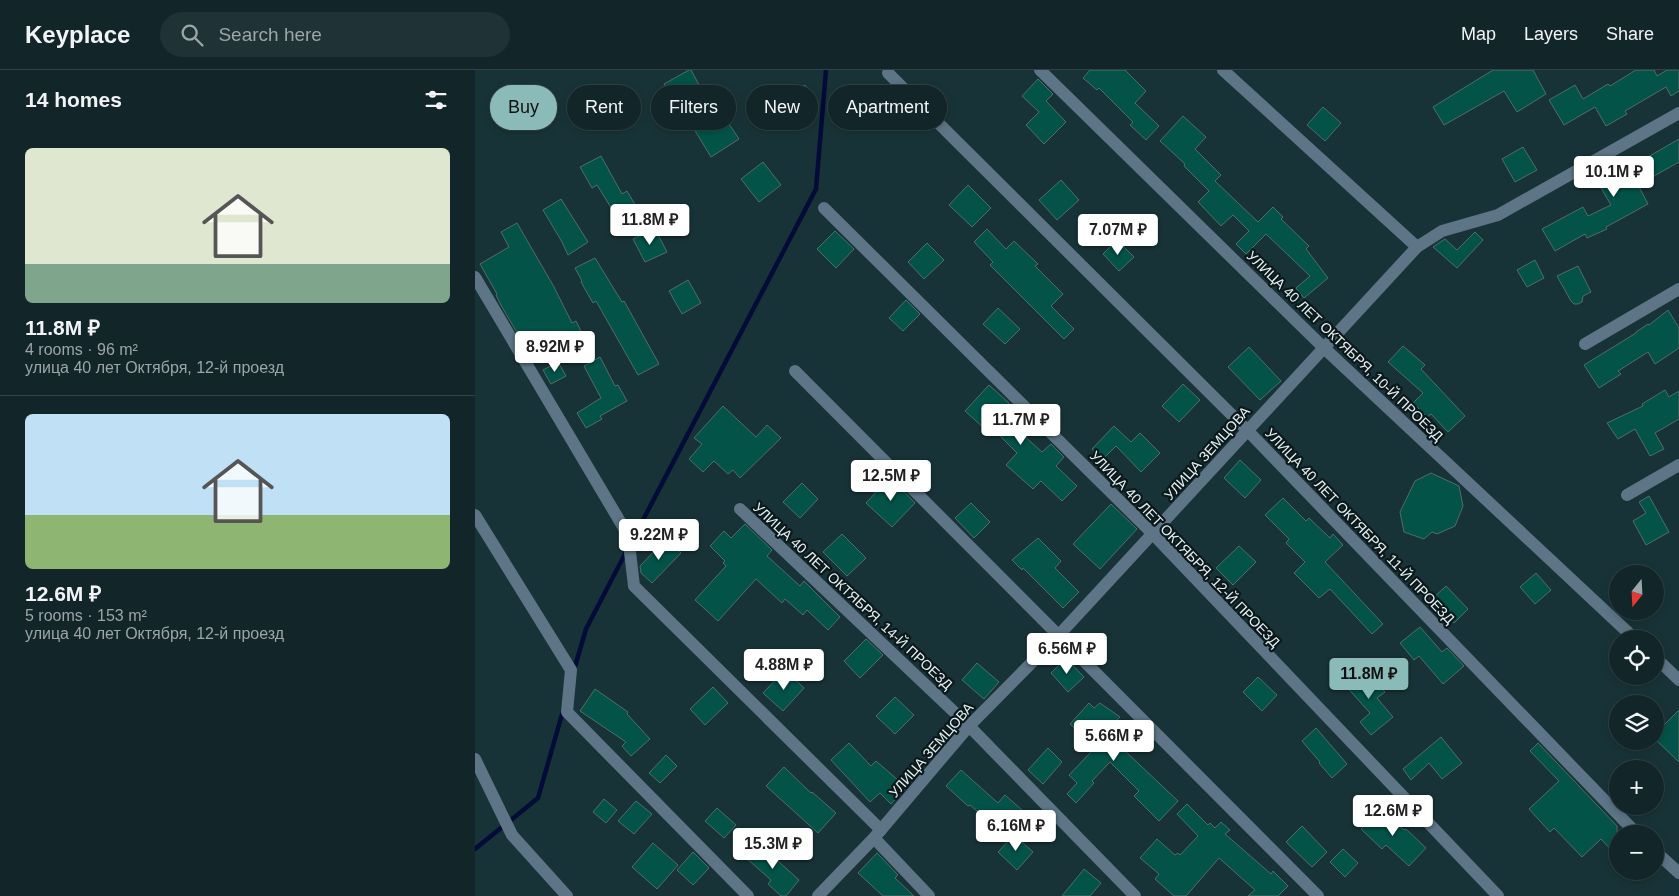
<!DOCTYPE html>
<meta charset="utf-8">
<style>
body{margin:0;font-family:Helvetica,sans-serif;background:#1f3235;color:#f1f3f6;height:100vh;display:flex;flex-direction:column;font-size:19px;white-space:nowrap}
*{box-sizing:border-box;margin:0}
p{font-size:16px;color:#9ca5a8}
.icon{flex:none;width:28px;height:28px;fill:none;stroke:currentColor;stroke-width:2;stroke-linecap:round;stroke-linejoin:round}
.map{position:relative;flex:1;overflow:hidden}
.sheet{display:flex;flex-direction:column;background:#122629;width:475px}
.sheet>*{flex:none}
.banner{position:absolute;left:15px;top:15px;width:475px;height:45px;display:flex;gap:10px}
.needle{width:32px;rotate:198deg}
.tools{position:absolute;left:1134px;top:495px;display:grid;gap:10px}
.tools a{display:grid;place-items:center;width:55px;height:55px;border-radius:50%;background:#122629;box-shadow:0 2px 8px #0003,0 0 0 1px #314346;font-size:25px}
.price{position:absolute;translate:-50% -42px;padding:0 11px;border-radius:5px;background:#fff;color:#222;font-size:16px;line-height:32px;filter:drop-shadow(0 1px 2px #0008)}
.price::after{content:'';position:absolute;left:50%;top:30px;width:15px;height:11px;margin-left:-8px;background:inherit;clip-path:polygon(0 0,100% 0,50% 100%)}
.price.current{background:#8bbbb9;color:#111}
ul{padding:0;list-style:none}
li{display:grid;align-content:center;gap:10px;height:265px;padding:0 25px}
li+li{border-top:1px solid #314346}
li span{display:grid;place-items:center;height:155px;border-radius:8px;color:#555}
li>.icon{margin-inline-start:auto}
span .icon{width:90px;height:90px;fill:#fffc;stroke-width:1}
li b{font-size:21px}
h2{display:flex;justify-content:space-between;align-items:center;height:60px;padding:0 25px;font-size:21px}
.pill{padding:0 18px;border-radius:22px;background:#122629;box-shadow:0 2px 8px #0003,0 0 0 1px #314346;font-size:18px;line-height:45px}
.pill.current{background:#8bbbb9;color:#111}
header{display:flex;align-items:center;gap:30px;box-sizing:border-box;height:70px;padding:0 25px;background:#122629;border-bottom:1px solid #314346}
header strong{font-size:24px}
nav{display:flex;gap:28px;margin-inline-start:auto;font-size:18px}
.search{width:350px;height:45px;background:#1f3235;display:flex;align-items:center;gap:12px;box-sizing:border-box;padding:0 18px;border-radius:28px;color:#9ca5a8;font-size:19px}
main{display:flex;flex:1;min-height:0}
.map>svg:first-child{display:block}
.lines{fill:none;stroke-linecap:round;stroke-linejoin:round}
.stream{stroke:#050b38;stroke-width:4.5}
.building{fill:#035349;stroke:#516d67}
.minor{stroke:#5d7586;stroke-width:12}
.labels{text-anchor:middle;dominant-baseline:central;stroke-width:4.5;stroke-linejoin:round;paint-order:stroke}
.street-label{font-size:14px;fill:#e3f2f5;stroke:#0d181a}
</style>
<header>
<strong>Keyplace</strong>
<div class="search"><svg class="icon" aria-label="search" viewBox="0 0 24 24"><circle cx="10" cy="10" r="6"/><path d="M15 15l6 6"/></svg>Search here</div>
<nav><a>Map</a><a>Layers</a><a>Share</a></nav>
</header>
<main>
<section class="sheet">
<h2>14 homes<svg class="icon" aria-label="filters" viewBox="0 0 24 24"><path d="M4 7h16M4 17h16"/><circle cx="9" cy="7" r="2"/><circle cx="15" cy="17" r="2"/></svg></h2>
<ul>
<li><span style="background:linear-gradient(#dfe7d0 75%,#7fa58c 0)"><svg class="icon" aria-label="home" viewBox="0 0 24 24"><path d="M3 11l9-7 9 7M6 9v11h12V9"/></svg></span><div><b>11.8M ₽</b><p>4 rooms · 96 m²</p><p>улица 40 лет Октября, 12-й проезд</p></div></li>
<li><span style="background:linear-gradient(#bfe0f5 65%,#8fb573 0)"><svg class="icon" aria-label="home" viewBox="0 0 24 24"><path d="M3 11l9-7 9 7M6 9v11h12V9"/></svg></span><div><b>12.6M ₽</b><p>5 rooms · 153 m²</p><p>улица 40 лет Октября, 12-й проезд</p></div></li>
</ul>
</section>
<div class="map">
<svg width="1204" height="826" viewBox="0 0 1204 826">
<rect width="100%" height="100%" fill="#183337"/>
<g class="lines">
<g class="stream">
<path d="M157 471 341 119 351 0"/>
<path d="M99 600 111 559 151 482"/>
<path d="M0 779 63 728 88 641"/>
</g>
</g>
<g class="building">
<path d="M214 0H216L229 24 203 38 189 14Z"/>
<path d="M615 0H650L671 21 660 33 684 56 671 70 655 55 658 52 624 18 622 20 608 8Z"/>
<path d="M1018 0H1058L1071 24 1042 42 1029 21 969 55 958 37Z"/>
<path d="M1161 0H1179L1182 6 1192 0H1204V21L1196 26 1191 17 1150 41 1152 44 1131 56 1120 37 1089 55 1074 30 1100 15 1108 29 1133 14 1135 16Z"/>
<path d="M563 9 578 24 571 31 591 52 569 74 551 55 564 42 547 26Z"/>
<path d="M330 15 343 35 319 51 306 30Z"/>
<path d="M848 37 866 53 850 71 832 55Z"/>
<path d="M246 42 264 69 236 87 219 59Z"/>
<path d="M708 46 731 67 720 79 746 105 740 111 783 152 798 137 808 147 806 149 834 176 831 179 853 208 829 228 821 218 835 206 791 164 771 184 761 174 774 161 758 145 746 156 723 132 734 121 709 96 710 94 685 71Z"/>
<path d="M1204 69V92L1163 115 1173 134 1131 157 1132 159 1112 168 1110 164 1080 181 1067 159 1108 137 1113 146 1136 135 1122 111 1141 100V99L1151 92 1154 98Z"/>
<path d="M1048 77 1062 100 1040 112 1027 89Z"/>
<path d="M126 86 147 124 152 121 164 141 145 152 122 115 117 118 105 97Z"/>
<path d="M288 92 306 115 284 132 266 109Z"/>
<path d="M586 110 604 130 582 150 564 130Z"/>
<path d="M493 115 516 138 497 157 474 135Z"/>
<path d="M86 129 113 172 93 185 87 172 68 140Z"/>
<path d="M42 153 79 217 97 253 101 251 110 269 90 279 81 261 51 278 27 237 21 225 22 224 5 194 34 177 26 162Z"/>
<path d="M180 159 192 182 170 192 158 169Z"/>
<path d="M512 159 531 179 539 171 563 194 560 196 588 224 576 236 599 259 589 269 515 195 518 192 499 172Z"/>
<path d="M360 161 379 179 361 198 342 179Z"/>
<path d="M1000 162 1008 170 982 198 958 177 970 169 982 180Z"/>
<path d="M642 170 659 187 644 201 628 184Z"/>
<path d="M452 173 469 190 449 209 433 192Z"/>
<path d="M120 188 147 232 149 231 184 294 163 305 121 231 118 233 106 212 107 211 100 198Z"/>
<path d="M1060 190 1069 208 1052 217 1042 200Z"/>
<path d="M1103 196 1116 222 1108 226 1107 232 1103 234H1099L1096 231 1082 206Z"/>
<path d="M213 210 226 233 207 244 194 221Z"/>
<path d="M431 230 445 244 428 261 414 248Z"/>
<path d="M523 238 545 259 530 274 508 254Z"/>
<path d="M1193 240 1204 258V278L1180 294 1173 282 1143 301 1146 304 1124 318 1109 295 1161 263V262L1173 254 1174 255Z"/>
<path d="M928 276 950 295 946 299 990 346 973 362 956 344 952 347 938 333 948 323 913 292Z"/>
<path d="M774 277 806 311 785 330 753 297Z"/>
<path d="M125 287 140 316 143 315 152 331 125 346 127 349 111 358 102 343 126 328 109 296Z"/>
<path d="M83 292 91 306 76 314 68 300Z"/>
<path d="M708 314 725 330 704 352 687 336Z"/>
<path d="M514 315 534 333 528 339 549 360 546 363 567 382 576 374 589 387 581 396 602 416 587 431 566 411 558 419 531 395 542 383 514 355 510 359 490 341Z"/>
<path d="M1190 320 1194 327 1204 321V349L1180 363 1189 379 1175 386 1160 359 1143 369 1132 353 1168 336 1167 334Z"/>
<path d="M248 336 281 367 292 355 306 368 265 408 258 400 253 404 239 391 228 402 214 389 227 374 219 368Z"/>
<path d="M639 356 656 372 665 363 685 383 666 402 641 376 628 389 617 379Z"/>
<path d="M765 390 786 410 770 428 749 408Z"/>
<path d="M956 403 984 416 988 436 980 456 962 464 957 462 949 469 929 462 925 442 940 411Z"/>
<path d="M415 407 440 433 417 457 391 433Z"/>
<path d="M327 413 343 429 325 448 308 432Z"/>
<path d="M1174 426 1194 462 1171 475 1158 451 1171 443 1164 432Z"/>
<path d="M808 428 831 451 834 448 855 468 858 464 868 475 850 492 908 554 897 564 855 519 844 528 819 503 830 492 811 473 814 469 790 445Z"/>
<path d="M496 433 515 452 499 468 480 448Z"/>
<path d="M636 434 662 459 625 499 598 474Z"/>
<path d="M270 454 297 480 292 486 325 516 329 511 365 547 353 560 332 540 328 545 310 529 307 533 281 509 243 551 220 530 251 496 248 493 250 491 235 476 249 461 256 468Z"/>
<path d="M367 464 391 488 372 506 348 482Z"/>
<path d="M563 468 586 491 580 498 604 522 588 538 548 498 547 500 537 490Z"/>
<path d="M191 469 206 483 177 513 166 503 165 496Z"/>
<path d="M764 476 781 492 758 515 741 498Z"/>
<path d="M1061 503 1076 520 1060 534 1045 517Z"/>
<path d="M971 516 993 539 979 553 956 530Z"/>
<path d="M945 557 967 582 972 578 989 596 968 614 944 586 939 590 925 573Z"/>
<path d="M391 569 408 585 385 608 369 591Z"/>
<path d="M591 588 609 607 593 622 576 603Z"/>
<path d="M502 593 524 612 509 629 487 610Z"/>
<path d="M887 597 910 622 902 628 918 647 896 665 885 652 895 643 869 614Z"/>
<path d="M310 600 329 618 308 641 288 623Z"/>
<path d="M783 607 802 625 787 641 768 622Z"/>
<path d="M238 617 253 633 230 655 215 639Z"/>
<path d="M120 619 153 642 152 644 175 669 156 686 147 676 151 672 105 641Z"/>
<path d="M420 627 439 645 420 664 401 646Z"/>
<path d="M614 633 619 638 625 633 645 647 630 662 703 731 684 751 659 726 664 721 635 692 617 711 619 713 601 733 592 724 602 713 594 705 616 682 609 675 613 670 595 654Z"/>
<path d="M1204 640V692L1180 669V664Z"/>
<path d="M841 658 872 694 857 708 844 693 845 692 827 671Z"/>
<path d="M966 667 987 693 967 709 954 693 936 710 928 699Z"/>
<path d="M374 673 396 696 401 691 431 717 416 734 405 723 395 732 356 690Z"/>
<path d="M1063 673 1142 756V786L1126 769 1107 787 1079 758 1075 762 1054 739 1084 711 1055 681Z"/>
<path d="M573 678 587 692 568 714 553 700Z"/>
<path d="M191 685 202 696 185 713 174 703Z"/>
<path d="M309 697 336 723 337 722 361 743 343 763 291 716Z"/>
<path d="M486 700 523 733 530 725 547 740 527 762 495 735 493 736 471 716Z"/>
<path d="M129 729 142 740 131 753 118 742Z"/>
<path d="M161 731 177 744 159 764 143 751Z"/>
<path d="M712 734 733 755 735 753 740 758 746 752 755 760 750 764 796 804 798 801 813 816 803 826H773L780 820 744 788 711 826H699L680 809 684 804 665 788 682 769 700 785 703 783 705 785 723 766 702 744Z"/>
<path d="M242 738 261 755 249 768 230 751Z"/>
<path d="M906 739 929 760 931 759 951 778 934 796 911 775 907 779 886 759Z"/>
<path d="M827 756 852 782 837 797 811 772Z"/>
<path d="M539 765 558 782 542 800 523 782Z"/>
<path d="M178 773 203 795 182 819 157 797Z"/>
<path d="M283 773 324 810 311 826H306L293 814 296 810 270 787Z"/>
<path d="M868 779 883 793 870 807 855 792Z"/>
<path d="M218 782 234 798 218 815 202 800Z"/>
<path d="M402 783 423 805 420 808 439 826H408L383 803Z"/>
<path d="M609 799 626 813 615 826H587Z"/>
</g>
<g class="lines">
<g class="minor">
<path d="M565 0 849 278 1160 569"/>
<path d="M748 0 942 177"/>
<path d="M413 3 772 360 1162 764"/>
<path d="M349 138 678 464 1023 826"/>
<path d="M0 207 153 465 159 516 406 760"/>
<path d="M1110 274 1204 219"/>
<path d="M320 301 843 826"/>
<path d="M1152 425 1204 395"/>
<path d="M265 439 494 656 660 826"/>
<path d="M0 445 96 600 92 642 273 826"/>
<path d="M1180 587 1204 610"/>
<path d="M0 689 37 765 92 826"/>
<path d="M399 768 454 826"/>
<path d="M1180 781 1204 803"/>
<path d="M343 826 399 768 494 656 583 566 942 177 967 161 1023 145 1204 43"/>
</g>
</g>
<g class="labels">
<g class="street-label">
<text transform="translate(870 276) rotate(44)">УЛИЦА 40 ЛЕТ ОКТЯБРЯ, 10-Й ПРОЕЗД</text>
<text transform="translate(732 383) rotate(-48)">УЛИЦА ЗЕМЦОВА</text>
<text transform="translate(885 456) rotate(46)">УЛИЦА 40 ЛЕТ ОКТЯБРЯ, 11-Й ПРОЕЗД</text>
<text transform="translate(710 479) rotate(46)">УЛИЦА 40 ЛЕТ ОКТЯБРЯ, 12-Й ПРОЕЗД</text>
<text transform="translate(378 526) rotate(43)">УЛИЦА 40 ЛЕТ ОКТЯБРЯ, 14-Й ПРОЕЗД</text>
<text transform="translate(456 680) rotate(-49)">УЛИЦА ЗЕМЦОВА</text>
</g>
</g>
</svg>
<div class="tools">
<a><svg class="needle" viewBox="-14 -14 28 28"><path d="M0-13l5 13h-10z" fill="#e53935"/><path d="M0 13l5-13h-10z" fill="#9ca5a8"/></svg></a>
<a><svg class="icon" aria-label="locate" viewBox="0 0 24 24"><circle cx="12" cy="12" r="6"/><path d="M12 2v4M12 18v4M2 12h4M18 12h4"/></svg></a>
<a><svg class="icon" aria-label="layers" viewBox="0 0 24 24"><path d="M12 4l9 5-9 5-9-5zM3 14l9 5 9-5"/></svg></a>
<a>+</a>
<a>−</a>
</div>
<b class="price" style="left:1139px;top:128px">10.1M ₽</b>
<b class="price" style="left:175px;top:176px">11.8M ₽</b>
<b class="price" style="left:643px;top:186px">7.07M ₽</b>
<b class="price" style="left:80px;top:303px">8.92M ₽</b>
<b class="price" style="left:546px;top:376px">11.7M ₽</b>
<b class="price" style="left:416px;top:432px">12.5M ₽</b>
<b class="price" style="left:184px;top:491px">9.22M ₽</b>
<b class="price" style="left:592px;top:605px">6.56M ₽</b>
<b class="price" style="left:309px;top:621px">4.88M ₽</b>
<b class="price current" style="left:894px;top:630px">11.8M ₽</b>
<b class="price" style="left:639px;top:692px">5.66M ₽</b>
<b class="price" style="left:918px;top:767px">12.6M ₽</b>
<b class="price" style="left:541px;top:782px">6.16M ₽</b>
<b class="price" style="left:298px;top:800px">15.3M ₽</b>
<div class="banner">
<a class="pill current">Buy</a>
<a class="pill">Rent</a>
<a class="pill">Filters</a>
<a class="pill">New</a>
<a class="pill">Apartment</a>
</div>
</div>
</main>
